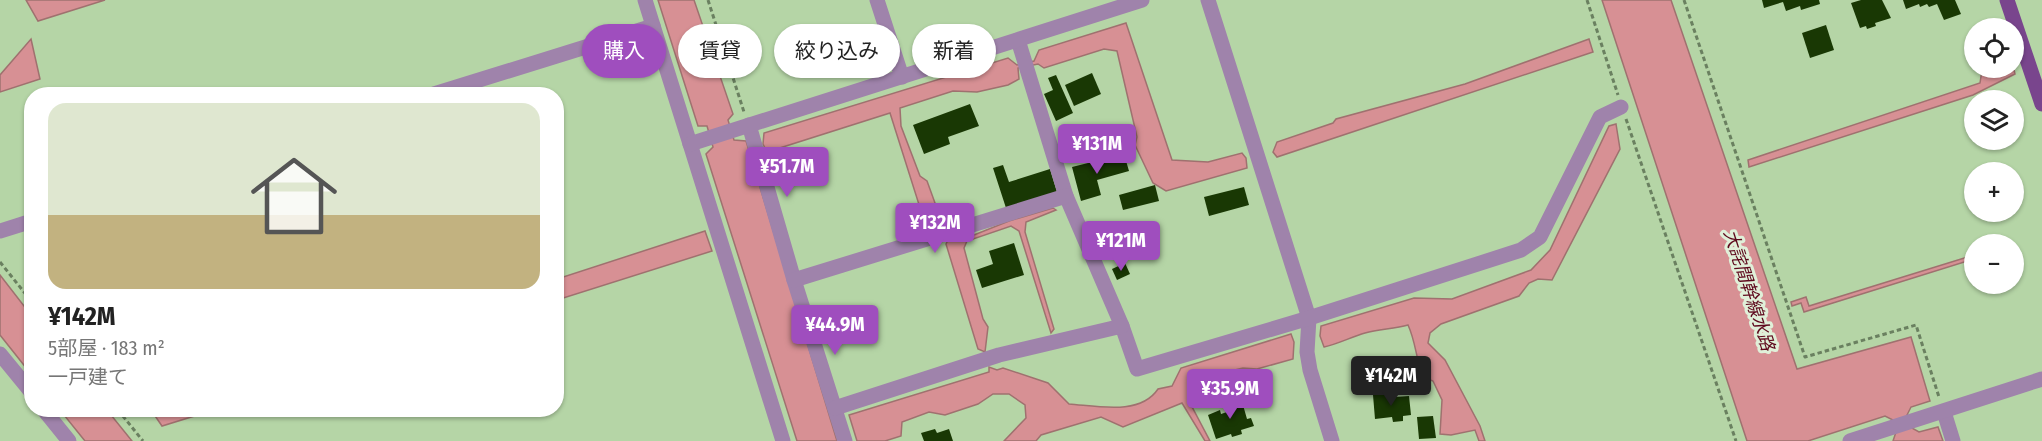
<!DOCTYPE html>
<html lang="ja">
<meta charset="utf-8">
<style>
body{margin:0;font-family:"Fira Sans Condensed","Noto Sans JP",sans-serif;background:#f2f2f2;color:#222;height:100vh;display:flex;flex-direction:column;font-size:22px;white-space:nowrap}
*{box-sizing:border-box;margin:0}
p{font-size:20px;color:#767676}
.icon{flex:none;width:33px;height:33px;fill:none;stroke:currentColor;stroke-width:2;stroke-linecap:round;stroke-linejoin:round}
.map{position:relative;flex:1;overflow:hidden}
.side{position:absolute;left:24px;top:87px;width:540px;height:330px;display:flex;flex-direction:column;background:#fff;border-radius:24px;box-shadow:0 2px 4px #0004}
.side>*{flex:none}
.hud{position:absolute;left:582px;top:24px;width:570px;height:54px;display:flex;gap:12px}
.fabs{position:absolute;left:1964px;top:18px;display:grid;gap:12px}
.fabs a{display:grid;place-items:center;width:60px;height:60px;border-radius:50%;background:#fff;box-shadow:0 2px 4px #0004;font-size:30px}
.price{position:absolute;translate:-50% -51px;padding:0 14px;border-radius:6px;background:#9f4ebe;color:#fff;font-size:20px;line-height:39px;filter:drop-shadow(0 2px 3px #0008)}
.price::after{content:'';position:absolute;left:50%;top:36px;width:18px;height:14px;margin-left:-9px;background:inherit;clip-path:polygon(0 0,100% 0,50% 100%)}
.price.selected{background:#222;color:#fff}
ul{padding:0;list-style:none}
li{display:grid;align-content:center;gap:12px;height:318px;padding:0 24px}
li span{display:grid;place-items:center;height:186px;border-radius:18px;color:#555}
li>.icon{margin-inline-start:auto}
span .icon{width:108px;height:108px;fill:#fffc;stroke-width:1}
li b{font-size:26px}
.tag{padding:0 21px;border-radius:27px;background:#fff;box-shadow:0 2px 4px #0004;font-size:21px;line-height:54px}
.tag.selected{background:#9f4ebe;color:#fff}
.map>svg:first-child{display:block}
.water{fill:#d79094;stroke:#9f716f;stroke-width:1.5}
.building{fill:#193804}
.lines{fill:none;stroke-linecap:round;stroke-linejoin:round}
.path{stroke:#6a8060;stroke-width:3;stroke-dasharray:4.5 3;stroke-linecap:butt}
.street{stroke:#9f83ab;stroke-width:15}
.primary{stroke:#79458d;stroke-width:15}
.labels{text-anchor:middle;dominant-baseline:central;stroke-width:6;stroke-linejoin:round;paint-order:stroke}
.water-label{font-size:18px;font-style:italic;fill:#5e081c;stroke:#e0f0d9}
</style>
<div class="map">
<svg width="2042" height="441" viewBox="0 0 2042 441">
<rect width="100%" height="100%" fill="#b5d5a6"/>
<g class="water">
<path d="M26 0H105L38 21Z"/>
<path d="M658 0H694L733 114 728 120 734 140 746 141 837 441H797L706 154 713 147 707 126H698Z"/>
<path d="M1602 0H1671L1797 369 1911 337 1930 401 1911 407 1907 415 1910 427 1919 432 1938 427 1943 441H1893L1896 432 1893 420 1885 416 1808 441H1747Z"/>
<path d="M1126 23 1172 160 1208 162 1242 153 1246 158 1247 168 1166 191 1153 183 1135 145 1137 137 1117 51 1104 49 1044 68 1038 64 1018 68 1019 79 1008 85 977 92 953 91 900 108 901 126 920 176 927 181 943 225 941 231 928 233 890 113 767 152 763 144 764 133 1008 58 1017 65 1034 61 1039 50Z"/>
<path d="M31 39 40 79 0 92V75Z"/>
<path d="M1589 39 1593 52 1277 157 1273 152 1277 142 1333 123 1336 119 1465 84Z"/>
<path d="M2013 65 2015 74 1973 95 1749 167 1748 160 1980 83 1982 70 2013 68Z"/>
<path d="M1616 124 1620 149 1552 280 1538 279 1529 283 1519 296 1441 324 1430 333 1428 343 1445 360 1480 426 1485 441H1479L1475 430 1451 435 1440 434 1442 400 1433 381 1423 377C1416 360 1416 342 1408 325 1394 329 1379 329 1365 333 1351 337 1338 344 1324 347L1320 336 1321 326 1414 298 1452 299 1531 270 1550 250 1609 126Z"/>
<path d="M1053 208 1056 210 1026 222 1025 232 1054 329 1051 333 1019 231 1011 226 967 241 964 248 983 319 988 327 985 352 978 349 946 244 949 238 969 237 1009 221Z"/>
<path d="M705 231 712 251 557 300V279Z"/>
<path d="M1974 255V259L1804 312 1801 303 1792 306 1791 302 1806 297 1809 306Z"/>
<path d="M0 275 31 315V374L0 335Z"/>
<path d="M1291 334 1294 342 1293 359 1257 369 1243 368 1202 378 1191 384 1189 401 1210 441H1205L1182 403 1123 427 1101 417 1041 435 1036 441H1004L1026 418 1025 405 1009 394H993L978 404 945 415 929 412 902 422 901 436 885 441H857L849 415 989 372V367L997 370 1003 368 1048 383 1069 404C1097 406 1140 416 1158 389L1172 386 1181 368Z"/>
<path d="M60 410H107L132 441H85Z"/>
<path d="M151 410H214L162 426Z"/>
</g>
<g class="building">
<path d="M1762 0H1819L1820 4 1801 10 1800 6 1786 11 1783 2 1764 8Z"/>
<path d="M1861 0H1882L1891 18 1875 23 1876 26 1867 29 1866 26 1860 28 1851 3Z"/>
<path d="M1903 0H1955L1961 14 1944 20 1937 4 1929 7 1927 4 1920 7 1919 4 1906 9Z"/>
<path d="M1826 25 1834 50 1810 58 1802 33Z"/>
<path d="M1092 73 1101 94 1074 106 1065 85Z"/>
<path d="M1056 75 1073 113 1056 121 1044 94 1053 90 1048 78Z"/>
<path d="M970 104 979 126 948 137 950 144 924 154 913 125Z"/>
<path d="M1124 154 1129 171 1097 180 1101 195 1081 201 1072 167Z"/>
<path d="M1003 165 1009 182 1050 169 1057 192 1006 208 993 168Z"/>
<path d="M1155 185 1159 201 1123 210 1119 195Z"/>
<path d="M1244 187 1249 205 1209 216 1204 197Z"/>
<path d="M1014 243 1024 275 982 288 976 270 993 264 989 251Z"/>
<path d="M1125 263 1130 274 1117 280 1112 269Z"/>
<path d="M1394 392 1395 397 1409 396 1411 415 1403 416V421L1393 422 1392 417 1375 419 1373 395Z"/>
<path d="M1241 398 1247 419 1251 418 1254 426 1241 430 1242 434 1232 437 1231 434 1216 439 1208 415 1220 410 1221 414 1227 412 1224 404Z"/>
<path d="M1433 416 1436 438 1419 439 1417 417Z"/>
<path d="M935 429 937 433 949 429 953 441H924L921 433Z"/>
</g>
<g class="lines">
<g class="path">
<path d="M708 0 744 112"/>
<path d="M1587 0 1618 95"/>
<path d="M1684 0 1805 357 1916 325 1939 397"/>
<path d="M1626 119 1736 441"/>
<path d="M0 262 32 302"/>
<path d="M118 410 143 441"/>
</g>
<g class="street">
<path d="M645 0 783 441"/>
<path d="M877 0 902 77"/>
<path d="M1208 0 1309 318 1307 352 1310 370 1332 441"/>
<path d="M1018 40 1066 196 1122 326 1137 369 1309 318 1521 250 1540 237 1600 117 1621 107"/>
<path d="M434 94 653 26"/>
<path d="M749 125 794 280 845 441"/>
<path d="M690 144 1142 0"/>
<path d="M0 231 32 221"/>
<path d="M794 280 1066 196"/>
<path d="M0 354 32 393"/>
<path d="M835 408 999 355 1122 326"/>
<path d="M44 410 69 441"/>
<path d="M1944 412 1953 441"/>
<path d="M1850 441 2042 379"/>
</g>
<path class="primary" d="M2007 0 2042 104"/>
</g>
<g class="labels">
<g class="water-label">
<text transform="translate(1749 290) rotate(72)">大詫間幹線水路</text>
</g>
</g>
</svg>
<div class="fabs">
<a><svg class="icon" aria-label="locate" viewBox="0 0 24 24"><circle cx="12" cy="12" r="6"/><path d="M12 2v4M12 18v4M2 12h4M18 12h4"/></svg></a>
<a><svg class="icon" aria-label="layers" viewBox="0 0 24 24"><path d="M12 4l9 5-9 5-9-5zM3 14l9 5 9-5"/></svg></a>
<a>+</a>
<a>−</a>
</div>
<b class="price" style="left:1097px;top:175px">¥131M</b>
<b class="price" style="left:787px;top:198px">¥51.7M</b>
<b class="price" style="left:935px;top:254px">¥132M</b>
<b class="price" style="left:1121px;top:272px">¥121M</b>
<b class="price" style="left:835px;top:356px">¥44.9M</b>
<b class="price selected" style="left:1391px;top:407px">¥142M</b>
<b class="price" style="left:1230px;top:420px">¥35.9M</b>
<div class="hud">
<a class="tag selected">購入</a>
<a class="tag">賃貸</a>
<a class="tag">絞り込み</a>
<a class="tag">新着</a>
</div>
<section class="side">
<ul>
<li><span style="background:linear-gradient(#dfe7d0 60%,#c2b280 0)"><svg class="icon" aria-label="home" viewBox="0 0 24 24"><path d="M3 11l9-7 9 7M6 9v11h12V9"/></svg></span><div><b>¥142M</b><p>5部屋 · 183 m²</p><p>一戸建て</p></div></li>
</ul>
</section>
</div>
